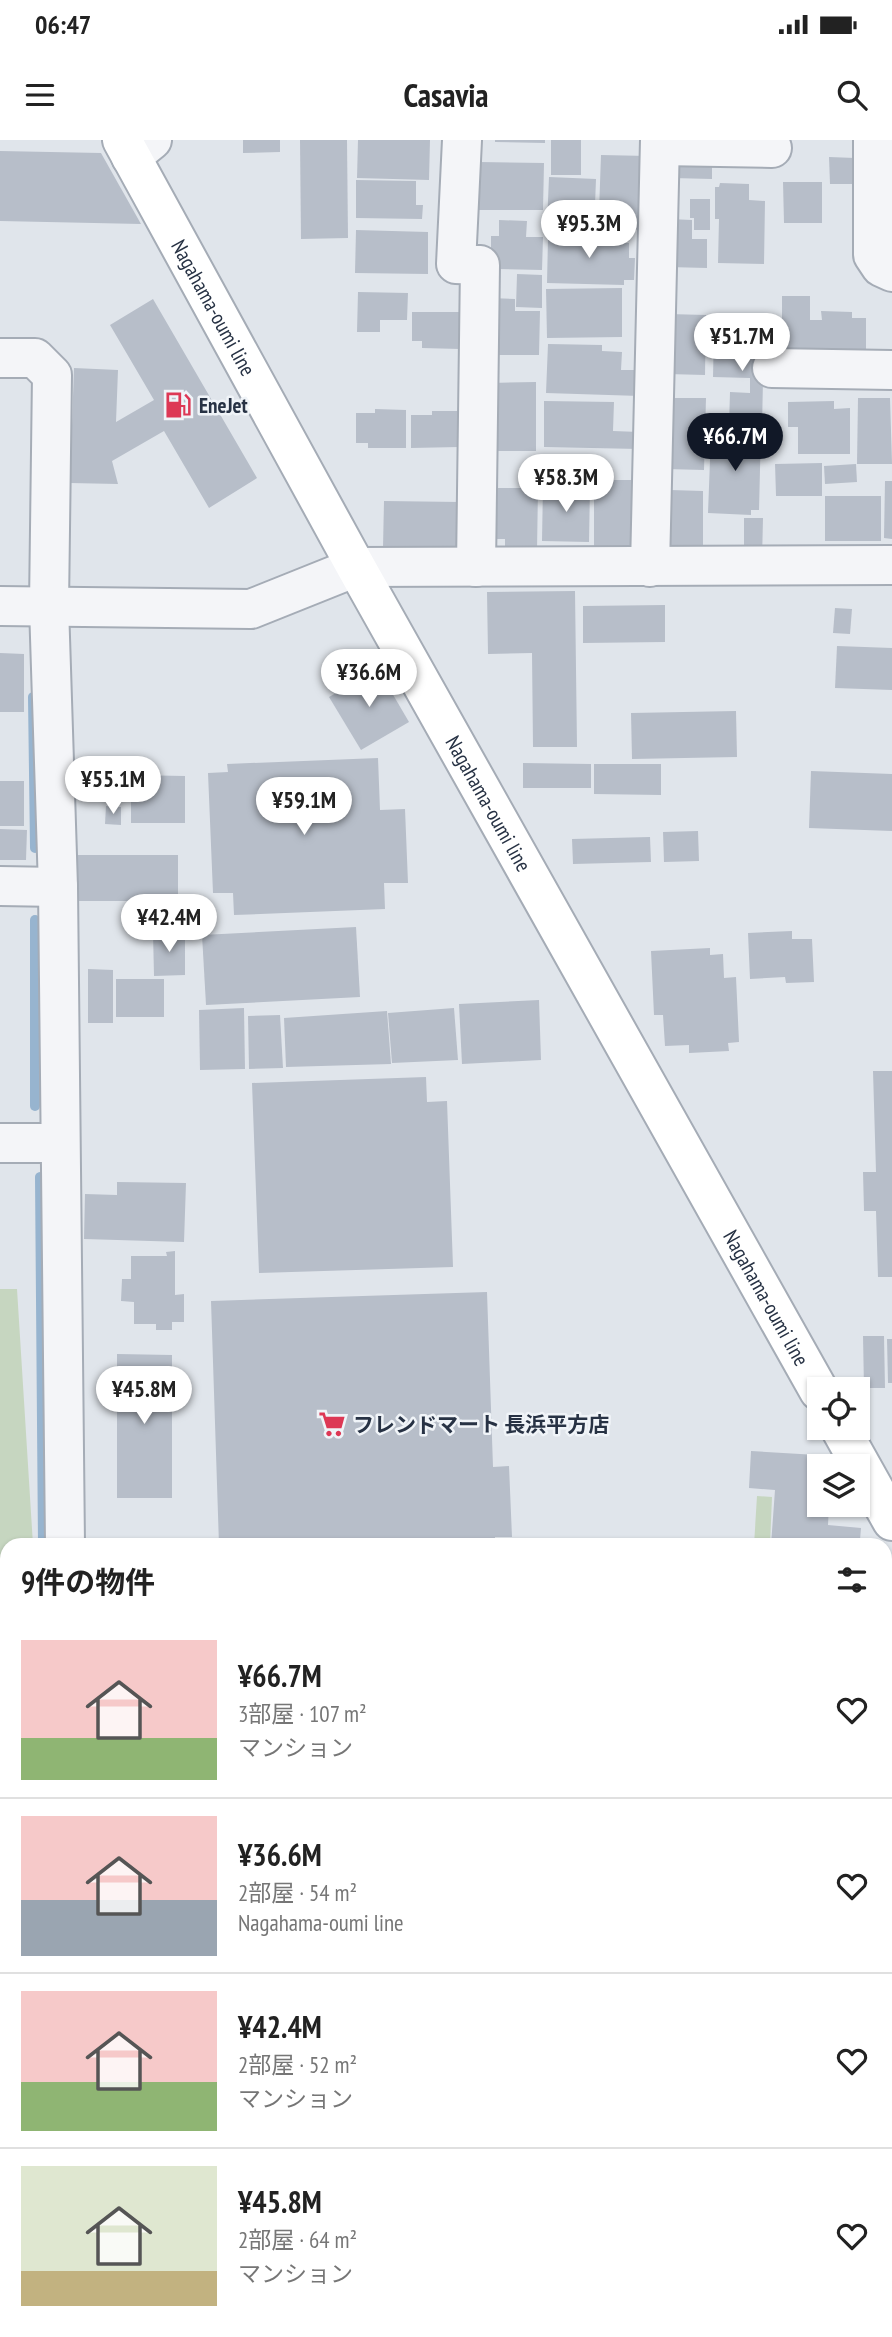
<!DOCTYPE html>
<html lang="ja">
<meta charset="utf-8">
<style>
body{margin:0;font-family:"PT Sans Narrow","Noto Sans JP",sans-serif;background:#f6f6f6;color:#222;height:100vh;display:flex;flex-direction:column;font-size:26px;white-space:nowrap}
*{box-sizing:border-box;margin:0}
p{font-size:23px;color:#767676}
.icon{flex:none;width:38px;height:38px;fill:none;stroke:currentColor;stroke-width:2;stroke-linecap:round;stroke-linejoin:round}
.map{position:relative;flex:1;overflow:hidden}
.details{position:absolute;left:0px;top:1398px;width:892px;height:800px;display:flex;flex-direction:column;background:#fff;border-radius:21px 21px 0 0;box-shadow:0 2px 5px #0004}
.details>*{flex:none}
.controls{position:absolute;left:807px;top:1237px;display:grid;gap:14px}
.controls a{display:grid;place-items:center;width:63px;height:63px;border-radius:0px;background:#fff;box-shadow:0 2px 5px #0004;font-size:35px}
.price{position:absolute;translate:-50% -60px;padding:0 16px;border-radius:24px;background:#fff;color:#222;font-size:23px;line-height:46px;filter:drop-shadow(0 2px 4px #0008)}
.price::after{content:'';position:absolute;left:50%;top:42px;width:21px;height:16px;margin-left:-10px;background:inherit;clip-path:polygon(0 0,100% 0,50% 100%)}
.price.current{background:#111827;color:#fff}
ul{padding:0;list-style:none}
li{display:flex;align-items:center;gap:21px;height:175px;padding:0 21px}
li+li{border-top:2px solid #e0e0e0}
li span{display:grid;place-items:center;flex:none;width:196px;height:140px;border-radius:0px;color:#555}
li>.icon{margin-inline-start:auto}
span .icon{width:84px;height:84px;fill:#fffc;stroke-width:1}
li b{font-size:30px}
h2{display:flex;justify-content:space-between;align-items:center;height:84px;padding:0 21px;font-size:30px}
.status{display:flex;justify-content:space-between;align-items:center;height:49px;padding:0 35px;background:#fff;direction:ltr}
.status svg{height:19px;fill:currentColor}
header{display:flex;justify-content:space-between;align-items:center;height:91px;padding:0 21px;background:#fff;font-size:32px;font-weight:800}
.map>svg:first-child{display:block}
.green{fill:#c6d6c0}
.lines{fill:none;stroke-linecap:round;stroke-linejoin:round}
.stream{stroke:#97b4cf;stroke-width:10}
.building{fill:#b7bec9}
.minor-casing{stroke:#a5acb6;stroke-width:42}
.tertiary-casing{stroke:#a5acb6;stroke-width:42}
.secondary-casing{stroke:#a5acb6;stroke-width:42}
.minor{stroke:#f4f5f8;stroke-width:38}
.tertiary{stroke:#f4f5f8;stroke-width:38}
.secondary{stroke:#fff;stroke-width:38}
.labels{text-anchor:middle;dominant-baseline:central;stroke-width:5;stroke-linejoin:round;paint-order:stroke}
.street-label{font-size:21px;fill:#273244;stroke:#f0f4f8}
.poi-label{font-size:21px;font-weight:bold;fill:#273244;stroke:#f0f4f8;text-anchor:start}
</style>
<div class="status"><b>06:47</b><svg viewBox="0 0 49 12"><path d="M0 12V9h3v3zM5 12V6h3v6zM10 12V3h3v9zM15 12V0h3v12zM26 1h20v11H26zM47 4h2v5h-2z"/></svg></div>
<header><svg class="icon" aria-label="menu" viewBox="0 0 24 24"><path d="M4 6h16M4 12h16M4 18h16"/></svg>Casavia<svg class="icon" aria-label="search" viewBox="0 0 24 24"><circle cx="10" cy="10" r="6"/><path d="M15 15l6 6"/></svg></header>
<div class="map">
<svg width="892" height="2197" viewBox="0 0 892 2197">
<rect width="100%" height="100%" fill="#e0e5eb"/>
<g class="green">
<path d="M0 1149H17L33 1405H7V1557H0Z"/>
<path d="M757 1356 772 1357 770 1405H754Z"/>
</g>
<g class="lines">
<g class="stream">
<path d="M33 557 35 708"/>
<path d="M35 780V966"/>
<path d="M40 1037 43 1405"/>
<path d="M0 1561H7"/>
</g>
</g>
<g class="building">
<path d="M243 0H280V12L243 13Z"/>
<path d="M300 0H347L348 98 301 99Z"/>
<path d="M358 0H430L429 40 357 38Z"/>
<path d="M495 0H545V3L495 2Z"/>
<rect x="551" y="0" width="30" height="35"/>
<path d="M0 11 101 13 141 84 0 81Z"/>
<path d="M601 15 648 16 645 90 605 88V72H599Z"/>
<path d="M829 17 855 18V44H830Z"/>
<path d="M672 21 712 22V39L672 38Z"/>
<path d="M479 22 544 23 543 70H479Z"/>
<path d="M549 37 596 39 595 65 589 64V81L582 80V86L547 84Z"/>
<path d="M356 40 416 41V65H423L422 79 356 78Z"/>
<path d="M783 42H822V83H784Z"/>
<path d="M720 43 749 44V60L765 61 764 124 718 123 719 79H715V47H719Z"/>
<path d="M690 59H710V90H694V78H690Z"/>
<path d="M669 79 692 80V99H707V128L668 127Z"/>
<path d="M499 80 527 81 526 97H543L542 130 497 129 491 119V96H499Z"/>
<path d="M356 90 428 92V134L355 133Z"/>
<path d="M567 93 617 94V103H629V118H635L634 140H624V145L547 143 548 99 567 100Z"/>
<path d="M517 134 542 135V168L516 167Z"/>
<path d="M622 148V197L547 198 546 149Z"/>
<path d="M358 152 408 153 407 180H380V192H357Z"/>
<path d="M782 156H810V180H822L821 171 852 172V178H866V220L782 219Z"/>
<path d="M490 158 515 159V171H540L539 215H496Z"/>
<path d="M153 159 257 338 209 368 164 291 112 321 118 344 70 343 74 228 118 230 116 282 154 260 110 185Z"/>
<path d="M412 172H460V209L422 208V201H412Z"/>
<path d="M668 174 706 175 705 235 667 234Z"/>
<path d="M714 191 764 192 762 287 729 286 730 252 750 253V238L713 237Z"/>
<path d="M548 204 602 205V211L622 212 621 230H641L640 256 546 253Z"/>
<path d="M536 242V311H491V243Z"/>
<path d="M668 258H706L704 330 666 329Z"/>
<path d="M858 258H890L892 324H857Z"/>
<path d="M544 261 614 262 613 291 639 292V309L544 307Z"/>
<path d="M834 261V269L850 268V314H798V287H788V262Z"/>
<path d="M375 269 406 270V308H368V303H356V273H375Z"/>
<path d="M432 271H458L459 307 411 308V275H432Z"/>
<path d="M745 289H761L759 370H751V375L708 373 711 294 744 295Z"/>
<path d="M822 323V356H776L775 324Z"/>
<path d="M856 324 857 342 825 344 824 326Z"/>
<path d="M594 340H634V408L594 407Z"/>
<path d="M885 341H892V399L884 398Z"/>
<path d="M543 345 590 346 589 402 542 401Z"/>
<path d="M493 348H538L537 411H505V399H492Z"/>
<path d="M670 350 703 351V417H669Z"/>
<rect x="825" y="356" width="56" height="45"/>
<path d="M384 361 460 362 459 409 383 408Z"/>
<path d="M744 378H763L762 420 744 419Z"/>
<path d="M575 451 577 607H533L532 513 488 514 487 452Z"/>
<path d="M665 465V502L583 503V466Z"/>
<path d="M835 468 852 469 850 494 833 493Z"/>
<path d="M837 506 892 508V550L835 548Z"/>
<path d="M0 513 24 514V572H0Z"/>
<path d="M378 529 409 582 361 610 329 557Z"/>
<path d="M736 571 737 617 632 619 631 573Z"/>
<path d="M378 618 380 670 405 669 408 743H384L385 769 234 775 233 753H213L208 633 228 632 227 624Z"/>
<path d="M523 623 591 624V648H523Z"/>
<path d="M594 624H661V655L594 654Z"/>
<path d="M811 631 892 634V691L809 688Z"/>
<path d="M131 635 185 636V683H131Z"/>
<rect x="0" y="641" width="24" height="45"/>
<path d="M106 666 121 667V685L105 684Z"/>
<path d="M0 689 27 690 26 720H0Z"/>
<path d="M698 691 699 721 664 722 663 692Z"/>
<path d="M650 697 651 722 573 724 572 699Z"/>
<path d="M76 715H178V758H169V787H136L135 761H76Z"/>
<path d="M356 787 360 857 206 865 202 795Z"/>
<path d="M792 791V799H812L814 842 786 843 785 837 750 839 748 793Z"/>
<path d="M153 792H185V835L154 836Z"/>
<path d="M710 808V815L723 814 724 838 736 837 739 902 728 903 729 911 689 913V905L665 906 663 875H654L651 811Z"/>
<path d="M88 829 113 830V883H88Z"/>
<rect x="116" y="839" width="48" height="38"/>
<path d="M539 860 541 920 462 924 459 864Z"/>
<path d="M244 868 245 929 200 930 199 870Z"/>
<path d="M454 868 458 920 392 923 388 873Z"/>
<path d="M387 871 391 924 286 927 284 878Z"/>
<path d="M280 875 283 928 249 929 248 876Z"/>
<path d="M873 931H892V1137H878L876 1071H864L863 1032H876Z"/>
<path d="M426 937 427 962 447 961 453 1127 259 1133 252 943Z"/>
<path d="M117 1042 186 1043 184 1102 84 1099 85 1054 117 1055Z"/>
<path d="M175 1111V1155L184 1154V1182H172V1190H156V1184H134V1162L121 1161 122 1139H131V1116H167L166 1112Z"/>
<path d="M487 1152 493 1327 509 1326 512 1397H495V1405H219L211 1161Z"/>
<path d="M863 1196H884L885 1248H864Z"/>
<path d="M887 1199H892V1243H888Z"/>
<path d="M117 1214 172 1215V1358H117Z"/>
<path d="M751 1311 817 1315 819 1365H829L828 1385 861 1388 860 1400H867V1405H771L775 1350 749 1348Z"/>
<path d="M886 1456 892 1467V1565H886Z"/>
<rect x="886" y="1586" width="6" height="96"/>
<rect x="0" y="1645" width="7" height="50"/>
<path d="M886 1687H891L890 1716H886Z"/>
<rect x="0" y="1791" width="7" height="47"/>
<rect x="0" y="1868" width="7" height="29"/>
<path d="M886 2052H892V2085L886 2084Z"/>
<rect x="0" y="2054" width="7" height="46"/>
<rect x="886" y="2097" width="4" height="59"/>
</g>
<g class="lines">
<g class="minor-casing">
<g id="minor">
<path d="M462 0 456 124 480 125 476 427"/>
<path d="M873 0V115L881 127 892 132"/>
<path d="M660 6 772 8"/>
<path d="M131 17 152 0"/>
<path d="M0 218H35L52 235 49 466 58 747 65 1405"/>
<path d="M772 228 892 230"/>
<path d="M356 427 892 425"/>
<path d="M650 427 660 0"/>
<path d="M0 746 58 747"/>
<path d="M0 1003H58"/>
<path d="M886 1576H892"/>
<path d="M0 1582H7"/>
<path d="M33 2197 198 2193 892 2196"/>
</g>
</g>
<g class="tertiary-casing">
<path id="tertiary" d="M0 466 251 469 356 427"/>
</g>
<g class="secondary-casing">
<g id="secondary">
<path id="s1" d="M122 0 356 427 819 1251"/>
<path d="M840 1288 892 1381"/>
</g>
</g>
<use href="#minor" class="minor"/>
<use href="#tertiary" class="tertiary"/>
<use href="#secondary" class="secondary"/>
</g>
<defs>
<g id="fuel-bare" transform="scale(2.1)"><path d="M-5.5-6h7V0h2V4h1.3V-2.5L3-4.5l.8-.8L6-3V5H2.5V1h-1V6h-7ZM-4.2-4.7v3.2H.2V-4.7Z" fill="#dd3855" stroke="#f0f4f8" stroke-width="2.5" paint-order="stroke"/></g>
<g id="supermarket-bare" transform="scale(2.1)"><path d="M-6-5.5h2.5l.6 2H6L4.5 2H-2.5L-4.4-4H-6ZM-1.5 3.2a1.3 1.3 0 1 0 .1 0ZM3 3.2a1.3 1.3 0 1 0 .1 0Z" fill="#dd3855" stroke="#f0f4f8" stroke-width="2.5" paint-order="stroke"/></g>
</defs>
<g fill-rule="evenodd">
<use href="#fuel-bare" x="178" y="265"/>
<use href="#supermarket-bare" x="332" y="1284"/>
</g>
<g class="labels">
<g class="street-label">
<text stroke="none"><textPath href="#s1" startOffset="191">Nagahama-oumi line</textPath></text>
<text stroke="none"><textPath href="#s1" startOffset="758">Nagahama-oumi line</textPath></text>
<text stroke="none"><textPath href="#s1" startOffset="1325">Nagahama-oumi line</textPath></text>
</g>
<g class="poi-label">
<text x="199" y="265">EneJet</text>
<text x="353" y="1284">フレンドマート 長浜平方店</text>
</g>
</g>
</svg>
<div class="controls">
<a><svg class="icon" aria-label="locate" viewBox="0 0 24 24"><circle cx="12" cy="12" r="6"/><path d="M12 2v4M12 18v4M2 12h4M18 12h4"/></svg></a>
<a><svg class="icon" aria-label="layers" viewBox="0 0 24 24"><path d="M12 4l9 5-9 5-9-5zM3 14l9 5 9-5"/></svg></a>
</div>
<b class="price" style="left:589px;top:120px">¥95.3M</b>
<b class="price" style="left:742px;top:233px">¥51.7M</b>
<b class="price current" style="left:735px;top:333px">¥66.7M</b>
<b class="price" style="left:566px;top:374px">¥58.3M</b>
<b class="price" style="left:369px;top:569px">¥36.6M</b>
<b class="price" style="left:113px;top:676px">¥55.1M</b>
<b class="price" style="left:304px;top:697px">¥59.1M</b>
<b class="price" style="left:169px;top:814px">¥42.4M</b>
<b class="price" style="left:144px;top:1286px">¥45.8M</b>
<section class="details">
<h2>9件の物件<svg class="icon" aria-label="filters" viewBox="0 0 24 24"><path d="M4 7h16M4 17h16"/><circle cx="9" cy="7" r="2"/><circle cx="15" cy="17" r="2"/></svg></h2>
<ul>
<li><span style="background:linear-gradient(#f6c9c9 70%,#8fb573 0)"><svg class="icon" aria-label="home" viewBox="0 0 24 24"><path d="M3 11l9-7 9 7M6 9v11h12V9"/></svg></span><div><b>¥66.7M</b><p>3部屋 · 107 m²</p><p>マンション</p></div><svg class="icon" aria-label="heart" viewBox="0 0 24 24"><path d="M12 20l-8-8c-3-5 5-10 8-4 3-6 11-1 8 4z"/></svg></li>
<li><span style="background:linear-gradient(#f6c9c9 60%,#9aa5b1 0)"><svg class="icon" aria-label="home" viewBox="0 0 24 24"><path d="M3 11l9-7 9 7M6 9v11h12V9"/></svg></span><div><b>¥36.6M</b><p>2部屋 · 54 m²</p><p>Nagahama-oumi line</p></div><svg class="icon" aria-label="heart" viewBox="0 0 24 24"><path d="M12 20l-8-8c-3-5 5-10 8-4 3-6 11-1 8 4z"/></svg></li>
<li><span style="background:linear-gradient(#f6c9c9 65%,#8fb573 0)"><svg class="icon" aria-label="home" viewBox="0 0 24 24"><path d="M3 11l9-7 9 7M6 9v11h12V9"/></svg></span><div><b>¥42.4M</b><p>2部屋 · 52 m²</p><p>マンション</p></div><svg class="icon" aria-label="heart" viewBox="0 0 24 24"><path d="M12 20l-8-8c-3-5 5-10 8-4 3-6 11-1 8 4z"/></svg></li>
<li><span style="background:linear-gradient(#dfe7d0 75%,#c2b280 0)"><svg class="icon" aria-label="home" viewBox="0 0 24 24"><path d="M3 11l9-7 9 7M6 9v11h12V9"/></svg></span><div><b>¥45.8M</b><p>2部屋 · 64 m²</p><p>マンション</p></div><svg class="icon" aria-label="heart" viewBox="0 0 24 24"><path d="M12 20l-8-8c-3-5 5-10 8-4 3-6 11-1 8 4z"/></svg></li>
</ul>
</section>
</div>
